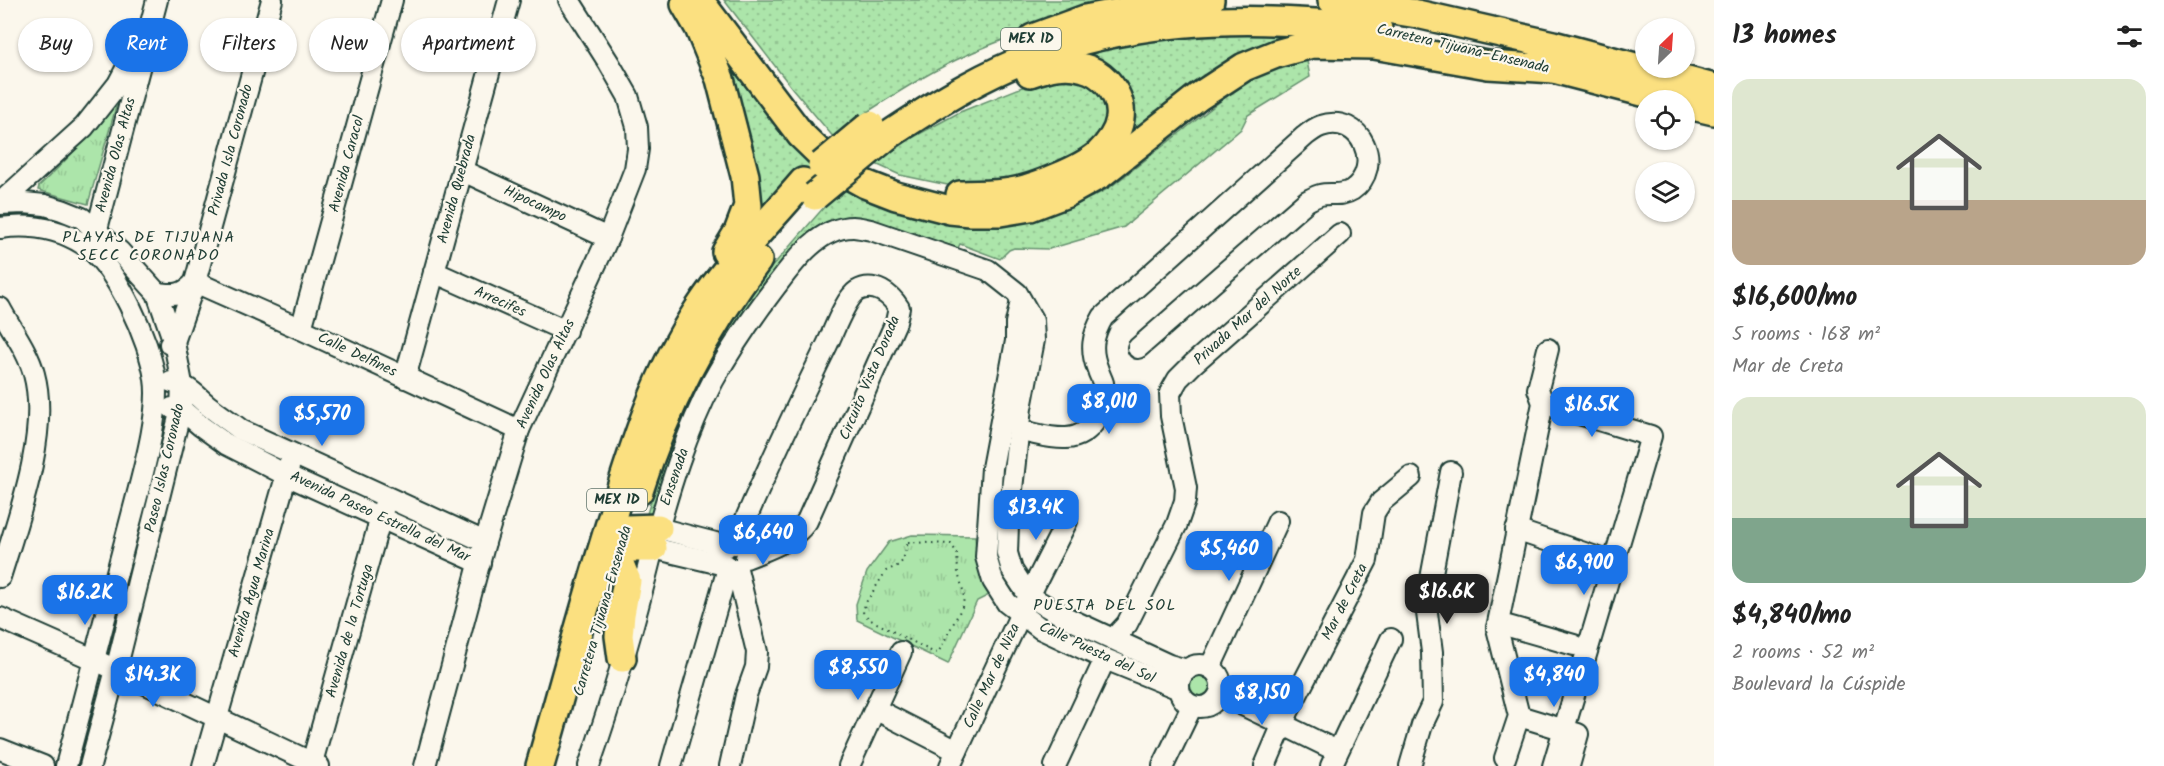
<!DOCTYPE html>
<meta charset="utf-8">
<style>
body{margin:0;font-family:Kalam,sans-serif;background:#f6f6f6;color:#222;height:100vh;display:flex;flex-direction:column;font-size:22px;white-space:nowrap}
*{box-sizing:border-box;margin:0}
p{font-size:20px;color:#767676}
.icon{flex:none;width:33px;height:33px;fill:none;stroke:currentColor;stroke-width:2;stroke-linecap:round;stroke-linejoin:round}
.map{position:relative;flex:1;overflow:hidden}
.details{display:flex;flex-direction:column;background:#fff;width:450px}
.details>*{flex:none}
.guide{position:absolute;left:18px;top:18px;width:570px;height:54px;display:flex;gap:12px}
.needle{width:39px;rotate:25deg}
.tools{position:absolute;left:1635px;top:18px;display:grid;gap:12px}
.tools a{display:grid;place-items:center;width:60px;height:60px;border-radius:50%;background:#fff;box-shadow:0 2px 4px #0004;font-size:30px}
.price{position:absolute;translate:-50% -51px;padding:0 14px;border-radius:12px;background:#1a73e8;color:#fff;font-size:20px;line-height:39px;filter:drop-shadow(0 2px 3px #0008)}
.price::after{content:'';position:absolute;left:50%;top:36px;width:18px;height:14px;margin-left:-9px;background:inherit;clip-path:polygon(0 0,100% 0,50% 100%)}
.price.on{background:#222;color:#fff}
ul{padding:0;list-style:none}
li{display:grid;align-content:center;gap:12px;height:318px;padding:0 18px}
li span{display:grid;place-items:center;height:186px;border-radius:18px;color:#555}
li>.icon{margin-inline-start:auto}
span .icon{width:108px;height:108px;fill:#fffc;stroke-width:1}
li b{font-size:26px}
h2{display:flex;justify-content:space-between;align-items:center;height:72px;padding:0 18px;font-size:26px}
.pill{padding:0 21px;border-radius:27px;background:#fff;box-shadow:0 2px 4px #0004;font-size:21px;line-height:54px}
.pill.on{background:#1a73e8;color:#fff}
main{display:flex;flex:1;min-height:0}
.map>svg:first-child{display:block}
.grass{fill:url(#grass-dots);stroke:#66916f;stroke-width:1.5}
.park{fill:url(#park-tufts);stroke:#66916f;stroke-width:1.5}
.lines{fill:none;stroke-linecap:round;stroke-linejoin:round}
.minor-casing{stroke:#1f3d34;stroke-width:24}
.highway-casing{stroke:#1f3d34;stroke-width:32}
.path{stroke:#1f3d34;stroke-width:2;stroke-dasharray:1.5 4.5;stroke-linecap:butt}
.minor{stroke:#fbf7ec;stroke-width:20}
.highway{stroke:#fbe080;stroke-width:27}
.highway-bridge-casing{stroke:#1f3d34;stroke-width:32;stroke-linecap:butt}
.highway-bridge{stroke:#fbe080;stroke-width:27}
.labels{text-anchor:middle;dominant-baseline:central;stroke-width:4.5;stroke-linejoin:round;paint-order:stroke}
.shield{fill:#fbf7ec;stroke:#61756b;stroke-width:1.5}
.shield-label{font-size:14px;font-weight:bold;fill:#1f3d34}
.street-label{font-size:15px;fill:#1f3d34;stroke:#fbf7ec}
.neighbourhood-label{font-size:16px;letter-spacing:1.5px;fill:#1f3d34;stroke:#fbf7ec}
</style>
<main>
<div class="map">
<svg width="1714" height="766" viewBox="0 0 1714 766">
<defs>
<pattern id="grass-dots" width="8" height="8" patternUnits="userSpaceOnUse" patternTransform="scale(1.5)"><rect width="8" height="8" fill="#ace5aa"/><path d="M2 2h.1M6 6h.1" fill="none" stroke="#94c593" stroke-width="1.8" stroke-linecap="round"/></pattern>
<pattern id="park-tufts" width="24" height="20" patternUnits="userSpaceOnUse" patternTransform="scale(1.5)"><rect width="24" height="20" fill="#ace5aa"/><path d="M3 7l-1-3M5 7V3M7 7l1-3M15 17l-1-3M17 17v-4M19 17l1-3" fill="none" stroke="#94c593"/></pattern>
</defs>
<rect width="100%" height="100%" fill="#fbf7ec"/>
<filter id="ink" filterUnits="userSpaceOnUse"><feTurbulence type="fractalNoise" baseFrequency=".0167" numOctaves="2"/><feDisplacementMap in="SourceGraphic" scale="12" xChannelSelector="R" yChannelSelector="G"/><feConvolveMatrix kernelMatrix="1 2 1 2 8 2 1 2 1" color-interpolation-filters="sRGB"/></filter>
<g filter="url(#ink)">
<g class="grass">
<path d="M724 0H1125C1067 17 1011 34 956 60 923 76 892 96 861 116L897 146 960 112 1060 72 1101 82 1113 126 1057 172 957 187 900 175 867 160 835 139 792 88Z"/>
<path d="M1308 32 1259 45 1231 58 1123 141C1125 126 1130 109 1129 94 1127 75 1106 61 1091 54 1162 32 1234 34 1308 32Z"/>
<path d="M708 35 772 122 801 153 865 199 913 216 940 221 1071 205 1092 197 1109 188 1236 89 1266 71 1307 61 1310 77 1248 115 1241 129 1124 227 1049 249 1014 248 1009 250 1000 259 960 244 958 248 856 218 753 308 659 520 646 517 657 481 674 433 693 389 713 350 761 279 826 205 791 180 781 187 753 218Z"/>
</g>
<g class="park">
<path d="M116 100H118L88 204 38 190 39 186C68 159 94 131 116 100Z"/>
<path d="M912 535 975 536 977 560 987 591 995 588V592L977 601 948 664 857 620 856 604 867 572 889 542Z"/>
<circle cx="1200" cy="688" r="12"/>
</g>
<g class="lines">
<g class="minor-casing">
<g id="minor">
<path d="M463 171 608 238"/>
<path d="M0 203 84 127 118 84 135 52"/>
<path d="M0 204 24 203 45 205 62 210 82 218 120 252 157 293 174 342 182 384 181 409 116 670 90 766"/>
<path d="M0 228C29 224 58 228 83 244 116 264 150 342 155 379 160 410 145 465 137 496L66 766"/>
<path d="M90 239 97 229 157 0"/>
<path d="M434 272 566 331"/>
<path d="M157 293C174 295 183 296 195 282L301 329 519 430"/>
<path d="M1021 301 1016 323V341L992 468 986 557 993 581 1007 603 1041 629 1105 659 1179 689"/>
<path d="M0 308C11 329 28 351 34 374 50 432 18 519 0 577"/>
<path d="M301 329 392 0"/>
<path d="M170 344 174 342 195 282 272 0"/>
<path d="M405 378 509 0"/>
<path d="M171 382C189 385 197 397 210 407 220 415 231 422 241 430L485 542"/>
<path d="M1543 403 1651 436 1553 766"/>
<path d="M172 408 181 409 201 426 226 444 286 475 480 563"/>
<path d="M1020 431C1034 433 1051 439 1066 438 1093 437 1107 407 1103 383 1102 379 1099 374 1098 370 1090 350 1092 336 1103 317L1305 136C1310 132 1315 128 1321 126 1361 112 1385 167 1352 190 1341 197 1331 192 1320 195 1316 196 1311 199 1307 201L1138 348"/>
<path d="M658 528 727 546"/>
<path d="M1516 530 1602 559"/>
<path d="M735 544C763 478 794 412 826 347 833 333 845 299 857 291 874 281 891 295 899 308L896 322 807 521C791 543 770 548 746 558"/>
<path d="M653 548 725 565"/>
<path d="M0 618 95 660 319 766"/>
<path d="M1497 628 1508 626 1574 645"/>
<path d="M1113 639 1127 624 1177 524 1185 501 1186 488 1171 416 1170 393 1178 379 1193 364 1340 234"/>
<circle cx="1200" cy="686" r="21"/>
<path d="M1210 668 1278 521"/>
<path d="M1220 694 1337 751"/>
<path d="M875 709 957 751"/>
<path d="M1519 716 1578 734 1569 766"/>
<path d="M0 749 43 766"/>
<path d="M1505 758 1519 716 1497 628 1543 403 1538 389 1548 349"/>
<path d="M203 766 290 463"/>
<path d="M311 766 384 506"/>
<path d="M425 766 485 542 519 430 608 238 635 169 638 149 637 127 628 96 609 63 569 0"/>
<path d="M589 766C614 695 635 621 653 548 668 492 686 432 713 381 731 348 753 316 776 286 794 262 819 227 853 227 858 227 865 229 871 230L988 270 1017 293 1033 321 1034 340 1021 408 1008 525 1007 553 1012 570 1029 596 1065 617 1169 665 1187 670"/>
<path d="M671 766 728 568"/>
<path d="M730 766 746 695 756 667 757 652 737 569"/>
<path d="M849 766 901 652"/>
<path d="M950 766 1029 596 1067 521"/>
<path d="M1055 766 1105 659"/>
<path d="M1163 766 1192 706"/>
<path d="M1265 766 1288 712 1367 560 1374 513 1381 502 1411 477"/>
<path d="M1331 766 1391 639"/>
<path d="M1410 766 1422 725 1433 702 1432 652 1426 605 1451 472"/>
</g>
</g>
<g class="highway-casing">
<g id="highway">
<path d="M699 0 801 135 834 167 865 184 896 196 950 210 970 212H1000L1030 207 1067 193 1101 174 1198 97 1244 67 1276 54 1312 44 1374 45 1488 65 1555 69"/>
<path d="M1332 0 1417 14 1553 45 1714 88"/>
<path d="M685 4 699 28 720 79 745 176 748 206 738 232 726 252"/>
<path d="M1033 38 1085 19 1155 6 1210 0"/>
<path d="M1538 65 1673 100"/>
<path d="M1684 104 1714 111"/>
<path d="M886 137C938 102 993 68 1054 49 1139 21 1226 17 1315 23 1336 25 1357 26 1378 29"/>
<path d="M960 195C977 194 994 195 1011 192 1033 189 1082 169 1099 154 1122 132 1129 107 1107 82 1100 75 1093 70 1084 68 1065 62 1048 67 1030 73"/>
<path d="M639 491C665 408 705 330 758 260"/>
<path d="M627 529 658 528"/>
<path d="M621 548H653"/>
<path d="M618 559 627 581 621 614 619 636 622 658"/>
<path d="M540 766C564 683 586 599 612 517 634 445 657 372 699 308 729 262 768 223 803 182"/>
</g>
</g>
<path class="path" d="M908 542 951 544 957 553 958 573 963 590 964 599 962 607 938 653 933 652 869 619 863 612 865 604 886 571 899 565 903 560Z"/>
<use href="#minor" class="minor"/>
<use href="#highway" class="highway"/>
<g class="highway-bridge-casing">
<g id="highway-bridge">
<path d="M822 165 870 125"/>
<path d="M815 196 886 137"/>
</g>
</g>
<use href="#highway-bridge" class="highway-bridge"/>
</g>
</g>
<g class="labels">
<g class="shield">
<rect x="1001" y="28" width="60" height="22" rx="4.5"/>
<rect x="587" y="489" width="60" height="22" rx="4.5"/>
</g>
<g class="shield-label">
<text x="1031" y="39">MEX 1D</text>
<text x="617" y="500">MEX 1D</text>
</g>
<g class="street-label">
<text transform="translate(1463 49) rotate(13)">Carretera Tijuana–Ensenada</text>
<text transform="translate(231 150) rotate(-75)">Privada Isla Coronado</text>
<text transform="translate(116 155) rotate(-75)">Avenida Olas Altas</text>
<text transform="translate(347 164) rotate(-75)">Avenida Caracol</text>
<text transform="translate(457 189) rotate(-75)">Avenida Quebrada</text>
<text transform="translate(535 204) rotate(25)">Hipocampo</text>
<text transform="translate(500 302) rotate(24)">Arrecifes</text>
<text transform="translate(1248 316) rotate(-42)">Privada Mar del Norte</text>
<text transform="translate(357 355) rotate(25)">Calle Delfines</text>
<text transform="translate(546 374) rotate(-65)">Avenida Olas Altas</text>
<text transform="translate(870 378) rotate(-67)">Circuito Vista Dorada</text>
<text transform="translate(165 468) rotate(-77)">Paseo Islas Coronado</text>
<text transform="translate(675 477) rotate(-71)">Ensenada</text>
<text transform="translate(380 517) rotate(25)">Avenida Paseo Estrella del Mar</text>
<text transform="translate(252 593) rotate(-74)">Avenida Agua Marina</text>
<text transform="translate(1345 602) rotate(-63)">Mar de Creta</text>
<text transform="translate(603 611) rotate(-74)">Carretera Tijuana–Ensenada</text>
<text transform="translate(350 631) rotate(-74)">Avenida de la Tortuga</text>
<text transform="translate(1097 653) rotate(25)">Calle Puesta del Sol</text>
<text transform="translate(992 676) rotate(-65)">Calle Mar de Niza</text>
</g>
<g class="neighbourhood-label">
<text x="149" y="237">PLAYAS DE TIJUANA<tspan x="149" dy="18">SECC CORONADO</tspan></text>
<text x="1105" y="605">PUESTA DEL SOL</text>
</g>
</g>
</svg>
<div class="tools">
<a><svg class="needle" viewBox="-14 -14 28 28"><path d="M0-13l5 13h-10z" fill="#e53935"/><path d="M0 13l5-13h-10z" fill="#767676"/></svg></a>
<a><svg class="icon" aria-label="locate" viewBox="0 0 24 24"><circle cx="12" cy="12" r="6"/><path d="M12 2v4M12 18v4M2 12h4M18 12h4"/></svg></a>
<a><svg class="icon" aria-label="layers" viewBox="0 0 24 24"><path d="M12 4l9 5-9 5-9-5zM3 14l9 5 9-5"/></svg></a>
</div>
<b class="price" style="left:1109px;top:435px">$8,010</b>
<b class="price" style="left:1592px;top:438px">$16.5K</b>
<b class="price" style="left:322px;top:447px">$5,570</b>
<b class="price" style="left:1036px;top:541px">$13.4K</b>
<b class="price" style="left:763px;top:566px">$6,640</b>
<b class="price" style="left:1229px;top:582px">$5,460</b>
<b class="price" style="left:1584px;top:596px">$6,900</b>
<b class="price on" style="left:1447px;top:625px">$16.6K</b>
<b class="price" style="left:85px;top:626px">$16.2K</b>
<b class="price" style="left:858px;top:701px">$8,550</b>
<b class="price" style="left:153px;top:708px">$14.3K</b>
<b class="price" style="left:1554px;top:708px">$4,840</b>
<b class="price" style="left:1262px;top:726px">$8,150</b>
<div class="guide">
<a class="pill">Buy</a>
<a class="pill on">Rent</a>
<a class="pill">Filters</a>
<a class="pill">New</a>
<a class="pill">Apartment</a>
</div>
</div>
<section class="details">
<h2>13 homes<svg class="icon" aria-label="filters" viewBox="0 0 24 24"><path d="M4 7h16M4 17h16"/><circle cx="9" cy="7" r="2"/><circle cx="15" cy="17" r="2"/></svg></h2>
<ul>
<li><span style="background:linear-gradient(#dfe7d0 65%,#b9a48a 0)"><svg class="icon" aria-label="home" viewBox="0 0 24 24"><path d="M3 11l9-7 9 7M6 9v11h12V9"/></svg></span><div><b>$16,600/mo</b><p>5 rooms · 168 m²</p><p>Mar de Creta</p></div></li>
<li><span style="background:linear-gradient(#dfe7d0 65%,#7fa58c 0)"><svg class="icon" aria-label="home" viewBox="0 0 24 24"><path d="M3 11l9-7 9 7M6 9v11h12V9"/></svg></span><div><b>$4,840/mo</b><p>2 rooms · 52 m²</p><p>Boulevard la Cúspide</p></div></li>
</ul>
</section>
</main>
